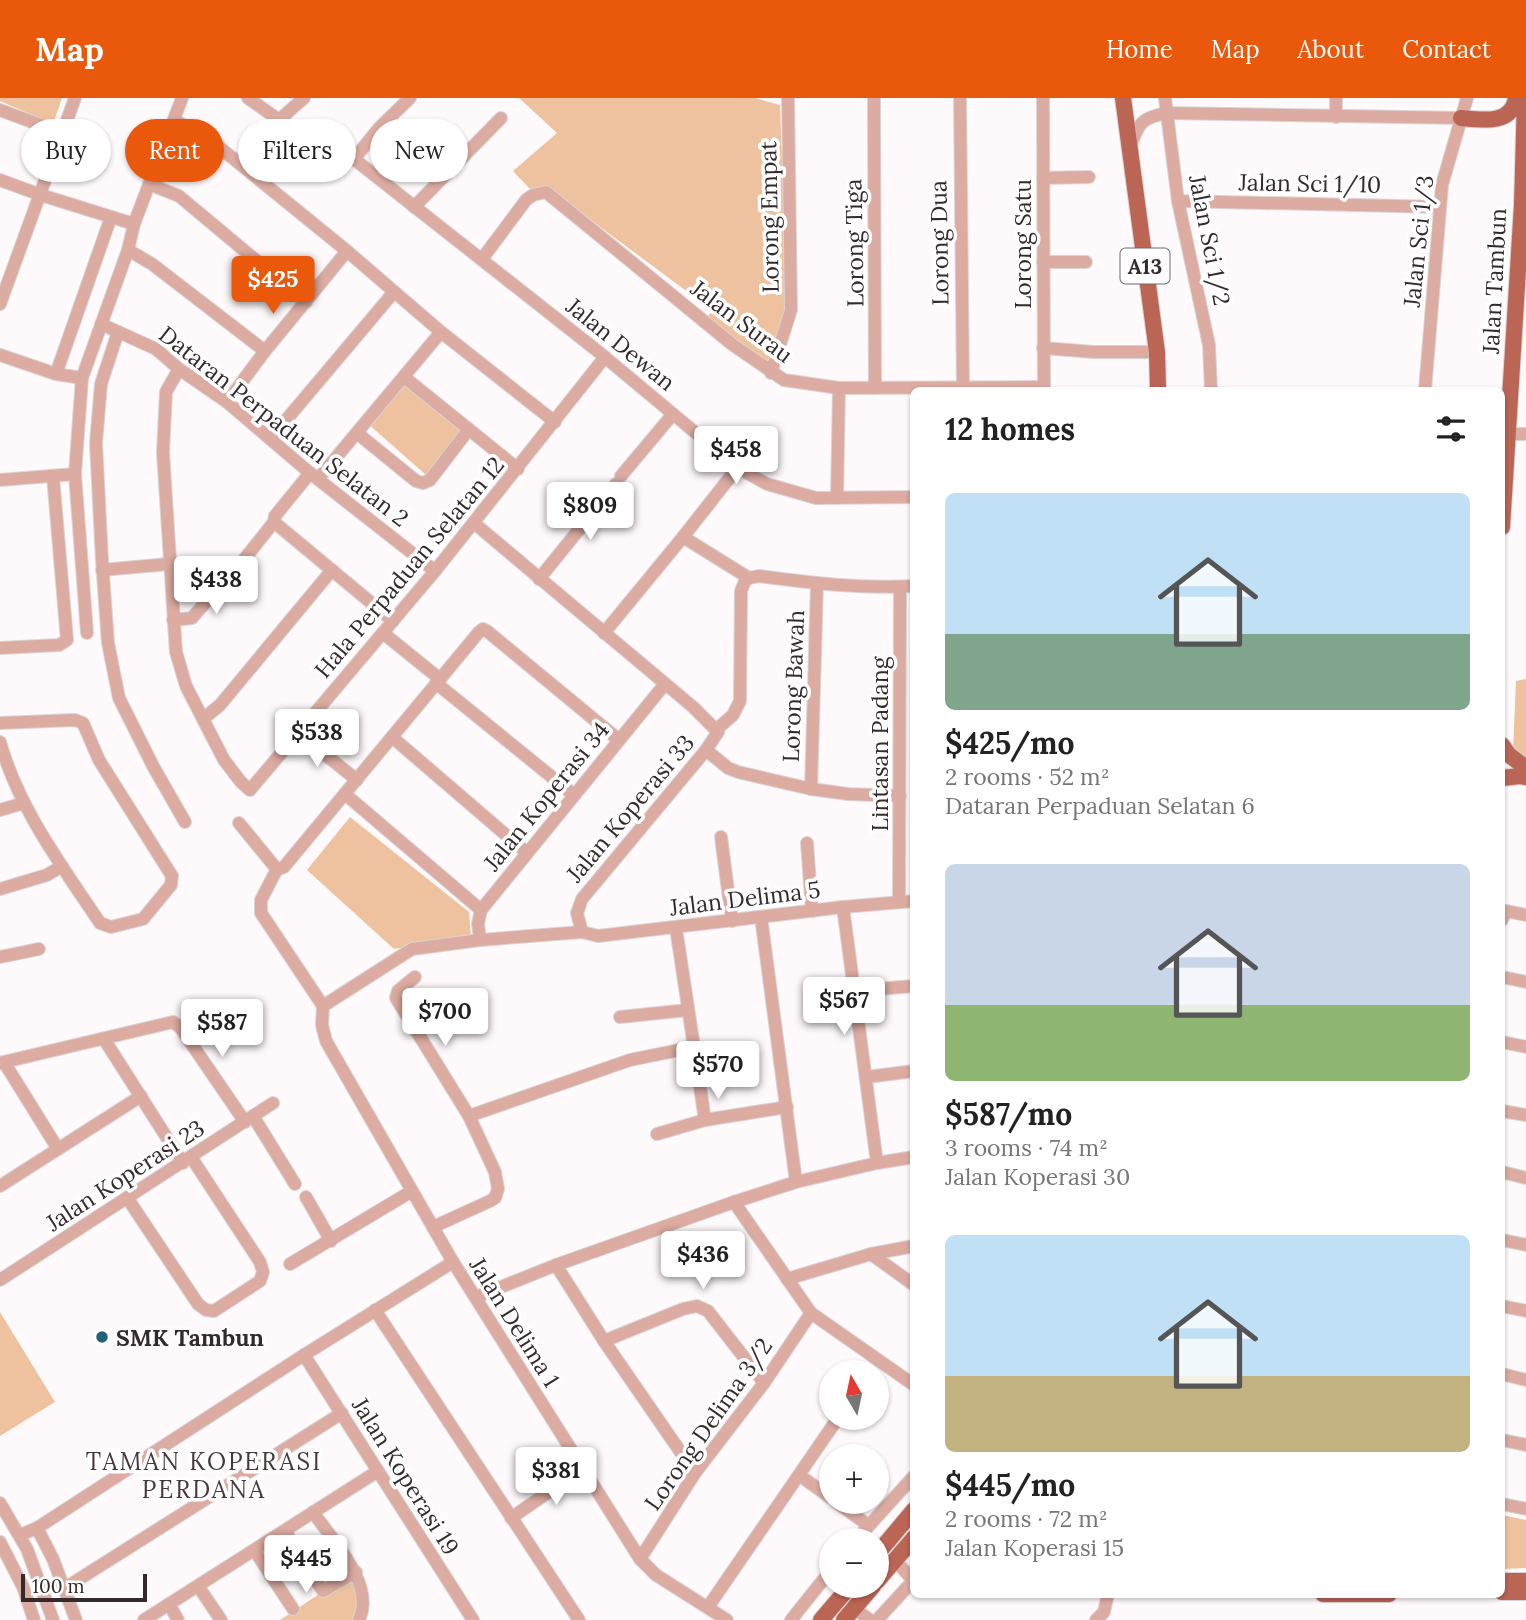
<!DOCTYPE html>
<meta charset="utf-8">
<style>
body{margin:0;font-family:Lora,serif;background:#f2f2f2;color:#222;height:100vh;display:flex;flex-direction:column;font-size:26px;white-space:nowrap}
*{box-sizing:border-box;margin:0}
p{font-size:23px;color:#767676}
.icon{flex:none;width:38px;height:38px;fill:none;stroke:currentColor;stroke-width:2;stroke-linecap:round;stroke-linejoin:round}
.map{position:relative;flex:1;overflow:hidden}
.panel{position:absolute;left:910px;top:289px;width:595px;height:1211px;display:flex;flex-direction:column;background:#fff;border-radius:10px;box-shadow:0 2px 5px #0004}
.panel>*{flex:none}
.top-card{position:absolute;left:21px;top:21px;width:665px;height:63px;display:flex;gap:14px}
.needle{width:46px;rotate:351deg}
.buttons{position:absolute;left:819px;top:1262px;display:grid;gap:14px}
.buttons a{display:grid;place-items:center;width:70px;height:70px;border-radius:50%;background:#fff;box-shadow:0 2px 5px #0004;font-size:35px}
.scale{position:absolute;left:21px;bottom:18px;width:126px;box-sizing:border-box;padding-left:7px;border:4px solid #342a2c;border-top:0;font-size:19px;line-height:24px;white-space:nowrap;color:#342a2c;-webkit-text-stroke:5px #fff;paint-order:stroke}
.price{position:absolute;translate:-50% -60px;padding:0 16px;border-radius:7px;background:#fff;color:#222;font-size:23px;line-height:46px;filter:drop-shadow(0 2px 4px #0008)}
.price::after{content:'';position:absolute;left:50%;top:42px;width:21px;height:16px;margin-left:-10px;background:inherit;clip-path:polygon(0 0,100% 0,50% 100%)}
.price.on{background:#ea580c;color:#fff}
ul{padding:0;list-style:none}
li{display:grid;align-content:center;gap:14px;height:371px;padding:0 35px}
li span{display:grid;place-items:center;height:217px;border-radius:10px;color:#555}
li>.icon{margin-inline-start:auto}
span .icon{width:126px;height:126px;fill:#fffc;stroke-width:1}
li b{font-size:30px}
h2{display:flex;justify-content:space-between;align-items:center;height:84px;padding:0 35px;font-size:30px}
.pill{padding:0 24px;border-radius:32px;background:#fff;box-shadow:0 2px 5px #0004;font-size:24px;line-height:63px}
.pill.on{background:#ea580c;color:#fff}
header{display:flex;align-items:center;gap:42px;box-sizing:border-box;height:98px;padding:0 35px;background:#ea580c;color:#fff}
header strong{font-size:33px}
nav{display:flex;gap:38px;margin-inline-start:auto;font-size:24px}
.map>svg:first-child{display:block}
.green{fill:#efc29f}
.lines{fill:none;stroke-linecap:round;stroke-linejoin:round}
.minor-casing{stroke:#dad4d5;stroke-width:14}
.major-casing{stroke:#dad4d5;stroke-width:18}
.minor{stroke:#dcaba1;stroke-width:12}
.major{stroke:#bb6555;stroke-width:16}
.poi-dot{fill:#236177;stroke:#fff;stroke-width:2.5}
.labels{text-anchor:middle;dominant-baseline:central;stroke-width:7;stroke-linejoin:round;paint-order:stroke}
.shield{fill:#fff;stroke:#716a6b;stroke-width:2}
.shield-label{font-size:21px;font-weight:bold;fill:#342a2c}
.street-label{font-size:23px;fill:#342a2c;stroke:#fff}
.poi-label{font-size:23px;font-weight:bold;fill:#342a2c;stroke:#fff;text-anchor:start}
.neighbourhood-label{font-size:24px;letter-spacing:2px;fill:#4a373b;stroke:#fff}
</style>
<header>
<strong>Map</strong>
<nav><a>Home</a><a>Map</a><a>About</a><a>Contact</a></nav>
</header>
<div class="map">
<svg width="1526" height="1522" viewBox="0 0 1526 1522">
<rect width="100%" height="100%" fill="#fef9fa"/>
<g class="green">
<path d="M0 0H62L53 26 0 3Z"/>
<path d="M519 0H755L780 7 787 193 784 224 770 266 706 222 712 212 549 91H530L513 73 557 35Z"/>
<path d="M405 281 465 331 426 377 366 324Z"/>
<path d="M1526 581V662L1513 652 1516 583Z"/>
<path d="M350 719 469 814 471 839 394 851 307 772Z"/>
<path d="M0 1214 55 1304 0 1338Z"/>
<path d="M1502 1417 1526 1422V1470L1502 1471Z"/>
<path d="M351 1475 359 1481V1522H280Z"/>
</g>
<g class="lines">
<g class="minor-casing">
<g id="minor">
<path d="M248 0 279 22 304 0"/>
<path d="M874 0 875 290"/>
<path d="M960 0 963 289"/>
<path d="M1043 0 1044 292"/>
<path d="M1165 0 1178 103 1209 247 1211 292"/>
<path d="M0 12 62 35"/>
<path d="M1336 19V0"/>
<path d="M174 22 208 40 347 153 441 234 555 324"/>
<path d="M332 48 354 61 600 255 733 366 749 376 767 386 816 400 914 399"/>
<path d="M1130 49C1139 25 1141 20 1166 15L1461 20"/>
<path d="M354 61 380 29 410 0"/>
<path d="M1043 80 1089 79"/>
<path d="M0 82 41 97 134 126"/>
<path d="M149 86 179 98 306 204"/>
<path d="M1178 103 1440 109"/>
<path d="M414 109 501 20"/>
<path d="M128 152 152 166 265 253"/>
<path d="M482 161 526 102 533 97 546 94 733 247 784 282 839 290 1044 289"/>
<path d="M1043 164H1086"/>
<path d="M0 206 75 0"/>
<path d="M101 226 156 251 179 271 227 304 310 375 435 473"/>
<path d="M118 234 101 286 96 345 102 462 108 545 119 600 153 668 185 724"/>
<path d="M1043 250 1094 254H1157"/>
<path d="M0 257 56 276 82 280"/>
<path d="M179 271 166 294 163 354 176 554 186 588 224 662 241 684 250 692 435 473 605 259"/>
<path d="M771 275 791 212 788 0"/>
<path d="M56 276 111 119"/>
<path d="M404 279 518 371"/>
<path d="M1425 292 1442 87 1467 0"/>
<path d="M227 304 265 253 347 153"/>
<path d="M357 335 416 383 423 385 430 382 469 331"/>
<path d="M1508 336H1526"/>
<path d="M270 341 394 194"/>
<path d="M621 378 673 316"/>
<path d="M318 381 441 234"/>
<path d="M0 382 75 376"/>
<path d="M837 400 839 290"/>
<path d="M274 424 275 418 310 375"/>
<path d="M474 425 693 609 718 634 706 652 582 801 577 815 582 834"/>
<path d="M683 439 738 369"/>
<path d="M242 464 274 424 393 523"/>
<path d="M102 472 169 466"/>
<path d="M749 480 759 478C811 485 860 491 914 488"/>
<path d="M539 481 616 386"/>
<path d="M173 522 192 520 237 468"/>
<path d="M87 535 75 376 82 280 128 152 134 126 182 0"/>
<path d="M383 535 440 581"/>
<path d="M604 535 683 439 749 480"/>
<path d="M0 550 59 547 67 542 53 378"/>
<path d="M436 585 574 697"/>
<path d="M203 621 220 607 332 472"/>
<path d="M0 625 75 622 83 625 99 662 172 778 171 787 143 821 111 829 100 825C62 768 19 711 0 644"/>
<path d="M717 631 733 617 740 603 741 493 745 483 749 480"/>
<path d="M298 635 357 682"/>
<path d="M392 639 527 755"/>
<path d="M706 652 728 670 738 674 811 691 848 696 900 698"/>
<path d="M811 691 817 486"/>
<path d="M345 696 481 812"/>
<path d="M0 712 24 705"/>
<path d="M239 725 275 769 279 771 284 769 479 534 483 531 487 533 619 642"/>
<path d="M721 739 732 823"/>
<path d="M807 745 812 813"/>
<path d="M277 771 261 802V815L323 908"/>
<path d="M0 791 47 777 62 768"/>
<path d="M899 804 900 489"/>
<path d="M843 809 877 1065"/>
<path d="M761 819 796 1084"/>
<path d="M1502 822 1506 813 1526 817"/>
<path d="M676 830 705 1022"/>
<path d="M480 842 478 826 481 812 665 586"/>
<path d="M0 859 39 851"/>
<path d="M415 879 398 893 396 900 469 1018 495 1074 498 1091 495 1100 490 1103 433 1129"/>
<path d="M1502 879 1526 884"/>
<path d="M854 893 914 888"/>
<path d="M323 908 322 927 326 943 453 1164 640 1461 656 1477 727 1522"/>
<path d="M323 908 412 851 480 842 582 834 598 838 843 809 914 803"/>
<path d="M620 919 688 912"/>
<path d="M104 941 183 1065"/>
<path d="M1502 944 1526 949"/>
<path d="M4 964 58 1051"/>
<path d="M0 965 173 924 180 929 245 1024"/>
<path d="M867 979 914 973"/>
<path d="M1502 1013 1526 1017"/>
<path d="M253 1018 295 1086"/>
<path d="M469 1018 630 962 694 949"/>
<path d="M657 1036 705 1022 787 1009"/>
<path d="M1502 1074 1526 1080"/>
<path d="M0 1088 141 998"/>
<path d="M306 1099 331 1143"/>
<path d="M128 1101 198 1206 206 1212 214 1213 260 1183 263 1174 260 1164 191 1059"/>
<path d="M734 1104 811 1215 914 1287"/>
<path d="M1502 1142 1526 1147"/>
<path d="M871 1156 914 1187"/>
<path d="M290 1166 412 1093"/>
<path d="M556 1167 604 1243 695 1375"/>
<path d="M787 1181 871 1156 914 1148"/>
<path d="M0 1182 273 1005"/>
<path d="M476 1199 556 1167 734 1104 796 1084 877 1065 914 1059"/>
<path d="M1502 1208 1526 1213"/>
<path d="M375 1212 579 1522"/>
<path d="M604 1243 683 1211 697 1208 708 1213 764 1285"/>
<path d="M304 1257 473 1522"/>
<path d="M1502 1276 1526 1282"/>
<path d="M1502 1342 1526 1347"/>
<path d="M799 1377 831 1400"/>
<path d="M836 1404 868 1427"/>
<path d="M0 1405 27 1451 53 1522"/>
<path d="M1502 1406 1526 1411"/>
<path d="M313 1414C332 1442 376 1486 359 1522"/>
<path d="M511 1420 582 1371"/>
<path d="M37 1430 53 1461 76 1522"/>
<path d="M285 1433 323 1493 356 1474"/>
<path d="M20 1437 37 1430 304 1257 453 1164"/>
<path d="M856 1442 914 1378"/>
<path d="M0 1444 23 1489 34 1522"/>
<path d="M255 1453 293 1511"/>
<path d="M640 1461 695 1375 764 1285 811 1215"/>
<path d="M198 1488 221 1522"/>
<path d="M65 1490 342 1315"/>
<path d="M169 1506 178 1522"/>
<path d="M708 1509 838 1320"/>
<path d="M854 1510 870 1522"/>
<path d="M144 1522 378 1373"/>
<path d="M791 1522 831 1472"/>
<path d="M877 1522 911 1485V1480L895 1462"/>
<path d="M1096 1522 1104 1514 1108 1496"/>
</g>
</g>
<g class="major-casing">
<g id="major">
<path d="M1123 0 1157 254 1158 292"/>
<path d="M1461 20C1482 22 1512 27 1516 0"/>
<path d="M1502 429 1522 107 1525 0"/>
<path d="M1502 647 1508 656 1526 670"/>
<path d="M1502 680 1520 678 1526 679"/>
<path d="M877 1456 914 1412"/>
<path d="M877 1483 914 1440"/>
<path d="M1502 1483H1526"/>
<path d="M1502 1494H1526"/>
<path d="M1323 1496H1389"/>
<path d="M821 1522 850 1488"/>
<path d="M844 1522 873 1488"/>
</g>
</g>
<use href="#minor" class="minor"/>
<use href="#major" class="major"/>
</g>
<circle class="poi-dot" cx="102" cy="1239" r="7"/>
<g class="labels">
<rect class="shield" x="1120.5" y="150.5" width="49" height="35" rx="5"/>
<g class="shield-label">
<text x="1145" y="168">A13</text>
</g>
<g class="street-label">
<text transform="translate(1310 85) rotate(1)">Jalan Sci 1/10</text>
<text transform="translate(769 119) rotate(-91)">Lorong Empat</text>
<text transform="translate(1210 142) rotate(79)">Jalan Sci 1/2</text>
<text transform="translate(1418 143) rotate(-84)">Jalan Sci 1/3</text>
<text transform="translate(854 145) rotate(-91)">Lorong Tiga</text>
<text transform="translate(939 145) rotate(-91)">Lorong Dua</text>
<text transform="translate(1022 146) rotate(-90)">Lorong Satu</text>
<text transform="translate(1494 183) rotate(-87)">Jalan Tambun</text>
<text transform="translate(742 223) rotate(37)">Jalan Surau</text>
<text transform="translate(621 246) rotate(39)">Jalan Dewan</text>
<text transform="translate(284 328) rotate(38)">Dataran Perpaduan Selatan 2</text>
<text transform="translate(409 469) rotate(-50)">Hala Perpaduan Selatan 12</text>
<text transform="translate(793 588) rotate(-88)">Lorong Bawah</text>
<text transform="translate(879 646) rotate(-90)">Lintasan Padang</text>
<text transform="translate(546 698) rotate(-51)">Jalan Koperasi 34</text>
<text transform="translate(630 710) rotate(-50)">Jalan Koperasi 33</text>
<text transform="translate(745 800) rotate(-7)">Jalan Delima 5</text>
<text transform="translate(125 1077) rotate(-33)">Jalan Koperasi 23</text>
<text transform="translate(515 1224) rotate(58)">Jalan Delima 1</text>
<text transform="translate(708 1326) rotate(-55)">Lorong Delima 3/2</text>
<text transform="translate(406 1378) rotate(58)">Jalan Koperasi 19</text>
</g>
<g class="poi-label">
<text x="116" y="1239">SMK Tambun</text>
</g>
<g class="neighbourhood-label">
<text x="204" y="1363">TAMAN KOPERASI<tspan x="204" dy="28">PERDANA</tspan></text>
</g>
</g>
</svg>
<div class="buttons">
<a><svg class="needle" viewBox="-14 -14 28 28"><path d="M0-13l5 13h-10z" fill="#e53935"/><path d="M0 13l5-13h-10z" fill="#767676"/></svg></a>
<a>+</a>
<a>−</a>
</div>
<div class="scale">100 m</div>
<b class="price on" style="left:273px;top:218px">$425</b>
<b class="price" style="left:736px;top:388px">$458</b>
<b class="price" style="left:590px;top:444px">$809</b>
<b class="price" style="left:216px;top:518px">$438</b>
<b class="price" style="left:317px;top:671px">$538</b>
<b class="price" style="left:844px;top:939px">$567</b>
<b class="price" style="left:445px;top:950px">$700</b>
<b class="price" style="left:222px;top:961px">$587</b>
<b class="price" style="left:718px;top:1003px">$570</b>
<b class="price" style="left:703px;top:1193px">$436</b>
<b class="price" style="left:556px;top:1409px">$381</b>
<b class="price" style="left:306px;top:1497px">$445</b>
<div class="top-card">
<a class="pill">Buy</a>
<a class="pill on">Rent</a>
<a class="pill">Filters</a>
<a class="pill">New</a>
</div>
<section class="panel">
<h2>12 homes<svg class="icon" aria-label="filters" viewBox="0 0 24 24"><path d="M4 7h16M4 17h16"/><circle cx="9" cy="7" r="2"/><circle cx="15" cy="17" r="2"/></svg></h2>
<ul>
<li><span style="background:linear-gradient(#bfe0f5 65%,#7fa58c 0)"><svg class="icon" aria-label="home" viewBox="0 0 24 24"><path d="M3 11l9-7 9 7M6 9v11h12V9"/></svg></span><div><b>$425/mo</b><p>2 rooms · 52 m²</p><p>Dataran Perpaduan Selatan 6</p></div></li>
<li><span style="background:linear-gradient(#c9d6e8 65%,#8fb573 0)"><svg class="icon" aria-label="home" viewBox="0 0 24 24"><path d="M3 11l9-7 9 7M6 9v11h12V9"/></svg></span><div><b>$587/mo</b><p>3 rooms · 74 m²</p><p>Jalan Koperasi 30</p></div></li>
<li><span style="background:linear-gradient(#bfe0f5 65%,#c2b280 0)"><svg class="icon" aria-label="home" viewBox="0 0 24 24"><path d="M3 11l9-7 9 7M6 9v11h12V9"/></svg></span><div><b>$445/mo</b><p>2 rooms · 72 m²</p><p>Jalan Koperasi 15</p></div></li>
</ul>
</section>
</div>
